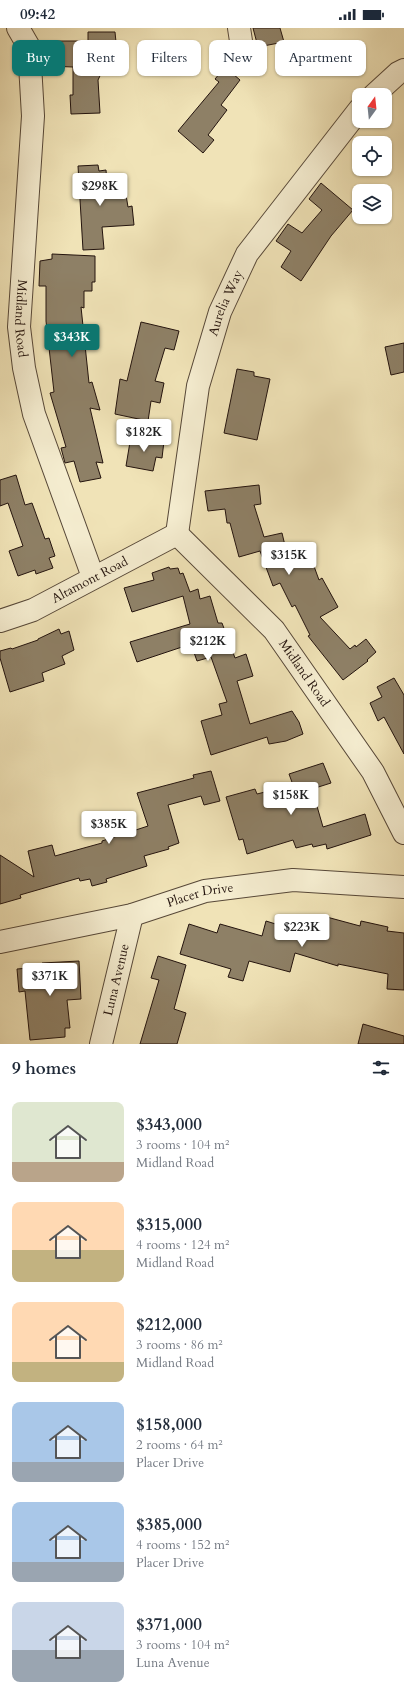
<!DOCTYPE html>
<meta charset="utf-8">
<style>
body{margin:0;font-family:Cardo,serif;background:#f2f2f3;color:#1f2937;height:100vh;display:flex;flex-direction:column;font-size:15px;white-space:nowrap}
*{box-sizing:border-box;margin:0}
p{font-size:13px;color:#747a83}
.icon{flex:none;width:22px;height:22px;fill:none;stroke:currentColor;stroke-width:2;stroke-linecap:round;stroke-linejoin:round}
.map{position:relative;height:1016px;overflow:hidden}
.side{display:flex;flex-direction:column;background:#fff;flex:1}
.side>*{flex:none}
.banner{position:absolute;left:12px;top:12px;width:380px;height:36px;display:flex;gap:8px}
.needle{width:26px;rotate:15deg}
.controls{position:absolute;left:352px;top:60px;display:grid;gap:8px}
.controls a{display:grid;place-items:center;width:40px;height:40px;border-radius:8px;background:#fff;box-shadow:0 1px 3px #0004;font-size:20px}
.price{position:absolute;translate:-50% -34px;padding:0 9px;border-radius:4px;background:#fff;color:#222;font-size:13px;line-height:26px;filter:drop-shadow(0 1px 2px #0008)}
.price::after{content:'';position:absolute;left:50%;top:24px;width:12px;height:9px;margin-left:-6px;background:inherit;clip-path:polygon(0 0,100% 0,50% 100%)}
.price.selected{background:#0f766e;color:#fff}
ul{padding:0;list-style:none}
li{display:flex;align-items:center;gap:12px;height:100px;padding:0 12px}
li span{display:grid;place-items:center;flex:none;width:112px;height:80px;border-radius:8px;color:#555}
li>.icon{margin-inline-start:auto}
span .icon{width:48px;height:48px;fill:#fffc;stroke-width:1}
li b{font-size:17px}
h2{display:flex;justify-content:space-between;align-items:center;height:48px;padding:0 12px;font-size:17px}
.chip{padding:0 14px;border-radius:8px;background:#fff;box-shadow:0 1px 3px #0004;font-size:14px;line-height:36px}
.chip.selected{background:#0f766e;color:#fff}
.status{display:flex;justify-content:space-between;align-items:center;height:28px;padding:0 20px;background:#fff;direction:ltr}
.status svg{height:11px;fill:currentColor}
.map>svg:first-child{display:block}
.building{fill:#8e8066;stroke:#24140e}
.lines{fill:none;stroke-linecap:round;stroke-linejoin:round}
.minor-casing{stroke:#574838;stroke-width:24}
.minor{stroke:#f5edd0;stroke-width:22}
.labels{text-anchor:middle;dominant-baseline:central;stroke-width:3.5;stroke-linejoin:round;paint-order:stroke}
.street-label{font-size:13px;fill:#24140e;stroke:#f5edd0}
</style>
<div class="status"><b>09:42</b><svg viewBox="0 0 49 12"><path d="M0 12V9h3v3zM5 12V6h3v6zM10 12V3h3v9zM15 12V0h3v12zM26 1h20v11H26zM47 4h2v5h-2z"/></svg></div>
<div class="map">
<svg width="404" height="1016" viewBox="0 0 404 1016">
<rect width="100%" height="100%" fill="#f0e3b7"/>
<filter id="stains"><feTurbulence type="fractalNoise" baseFrequency=".005" numOctaves="4"/><feColorMatrix values="0 0 0 0 .2 0 0 0 0 .09 0 0 0 0 .02 0 0 0 .5 -.17"/></filter>
<radialGradient id="worn" r=".72"><stop offset=".6" stop-color="#630" stop-opacity="0"/><stop offset="1" stop-color="#630" stop-opacity=".3"/></radialGradient>
<g class="building">
<path d="M253 0H280L284 14 258 19Z"/>
<path d="M88 4H115L116 14 98 52 100 85 71 86 70 67H73V39L48 38 49 13H88Z"/>
<path d="M225 39 240 52 221 77 227 82 208 107 214 112 203 125 178 103 219 54 215 51Z"/>
<path d="M98 137 99 143 106 142 108 168 126 167 128 179 132 178 134 197 102 199 104 221 83 222 78 138Z"/>
<path d="M321 155 353 182 331 208 301 253 281 239 291 223 276 213 288 196 302 205 322 182 309 171Z"/>
<path d="M52 226 95 228V254H92V263H84V280L81 279 89 355 92 354 100 382 90 380 103 435 96 434 101 450 80 454 74 433 65 435 61 420 66 419 50 365 54 364 46 293V258H39L40 233 52 231Z"/>
<path d="M141 294 179 303 174 322 165 320 155 353 164 355 160 375 151 373 148 393 115 386 120 351 127 353Z"/>
<path d="M404 315V344L391 347 385 319Z"/>
<path d="M237 341 254 344V348L270 351 257 412 224 405Z"/>
<path d="M131 408 164 413 162 430 156 429 153 443 126 438Z"/>
<path d="M16 447 25 477 32 475 45 511 49 510 55 528 49 530 53 540 36 546 35 542 18 548 9 523 23 518 8 475 0 478V452Z"/>
<path d="M259 457 261 476 254 477 264 509 282 505 287 526 307 519 319 552 322 550 338 579 320 589 350 621 355 617 356 619 366 611 376 624 367 632 368 633 343 652 308 608 310 607 295 577 292 579 280 555 273 558 260 523 239 529 230 495H227L225 481 208 483 205 463Z"/>
<path d="M169 539 170 541 178 540 180 546 183 545 190 564 198 561 200 571 210 568 218 595H222L235 630 246 626 253 648 237 653 250 696 292 683 299 694 303 706 286 713 269 716 267 709 211 727 201 693 222 687 219 676 227 674 211 629 197 633 191 616 137 634 130 614 190 596 183 568 132 584 124 560 154 552 152 545Z"/>
<path d="M59 601 61 606 69 603 74 622 62 628 65 636 42 645 44 653 10 664 0 630V623L11 620 12 621 38 612V611Z"/>
<path d="M394 650 404 667V726L384 689 378 693 370 675 382 669 377 659Z"/>
<path d="M323 735 331 755 312 761 323 799 365 786 371 807 327 821 326 816 313 819 312 816 296 820 293 812 247 826 243 811 239 812 226 769 255 761 257 766 293 757 289 746Z"/>
<path d="M211 743 220 773 204 777 201 768 168 777 179 815 168 819 169 821 144 828 147 838 106 851 107 854 92 858 90 851 80 853 79 850 20 867 21 870 0 876V827L34 849 28 823 52 817 55 828 102 815V813L148 798 137 765 194 750 193 747Z"/>
<path d="M323 888 360 898 361 893 388 899 387 903 404 905V962L387 961 388 946 338 936V938L295 925 290 944 249 933 243 953 228 949 231 941 180 926 189 896 217 905 220 896 262 908 266 893 314 908 319 893H321Z"/>
<path d="M158 928 186 937 174 981 186 985 177 1016H140L159 952 151 950Z"/>
<path d="M79 933 81 971 67 972 70 1000H65V1009L30 1012 25 963 19 964 17 941 42 939V935Z"/>
<path d="M363 996 404 1008V1016H358Z"/>
</g>
<g class="lines">
<g class="minor-casing">
<g id="minor">
<path id="s1" d="M18 0 29 19 33 88 19 299 24 340 34 386 93 549"/>
<path d="M237 25 241 13 239 0"/>
<path d="M374 67 398 45 404 42"/>
<path id="s2" d="M177 506 198 358 220 284 247 226 359 82"/>
<path id="s3" d="M177 506 274 602 373 744 404 805"/>
<path id="s4" d="M0 593 33 582 177 506"/>
<path id="s5" d="M0 914 132 887 205 863 293 852 404 859"/>
<path id="s6" d="M101 1016 132 887"/>
</g>
</g>
<use href="#minor" class="minor"/>
</g>
<g class="labels">
<g class="street-label">
<text stroke="none"><textPath href="#s2" startOffset="237">Aurelia Way</textPath></text>
<text stroke="none"><textPath href="#s1" startOffset="294">Midland Road</textPath></text>
<text stroke="none"><textPath href="#s4" startOffset="99">Altamont Road</textPath></text>
<text stroke="none"><textPath href="#s3" startOffset="189">Midland Road</textPath></text>
<text stroke="none"><textPath href="#s5" startOffset="206">Placer Drive</textPath></text>
<text stroke="none"><textPath href="#s6" startOffset="66">Luna Avenue</textPath></text>
</g>
</g>
<rect width="100%" height="100%" filter="url(#stains)"/>
<rect width="100%" height="100%" fill="url(#worn)"/>
</svg>
<div class="controls">
<a><svg class="needle" viewBox="-14 -14 28 28"><path d="M0-13l5 13h-10z" fill="#e53935"/><path d="M0 13l5-13h-10z" fill="#747a83"/></svg></a>
<a><svg class="icon" aria-label="locate" viewBox="0 0 24 24"><circle cx="12" cy="12" r="6"/><path d="M12 2v4M12 18v4M2 12h4M18 12h4"/></svg></a>
<a><svg class="icon" aria-label="layers" viewBox="0 0 24 24"><path d="M12 4l9 5-9 5-9-5zM3 14l9 5 9-5"/></svg></a>
</div>
<b class="price" style="left:100px;top:179px">$298K</b>
<b class="price selected" style="left:72px;top:330px">$343K</b>
<b class="price" style="left:144px;top:425px">$182K</b>
<b class="price" style="left:289px;top:548px">$315K</b>
<b class="price" style="left:208px;top:634px">$212K</b>
<b class="price" style="left:291px;top:788px">$158K</b>
<b class="price" style="left:109px;top:817px">$385K</b>
<b class="price" style="left:302px;top:920px">$223K</b>
<b class="price" style="left:50px;top:969px">$371K</b>
<div class="banner">
<a class="chip selected">Buy</a>
<a class="chip">Rent</a>
<a class="chip">Filters</a>
<a class="chip">New</a>
<a class="chip">Apartment</a>
</div>
</div>
<section class="side">
<h2>9 homes<svg class="icon" aria-label="filters" viewBox="0 0 24 24"><path d="M4 7h16M4 17h16"/><circle cx="9" cy="7" r="2"/><circle cx="15" cy="17" r="2"/></svg></h2>
<ul>
<li><span style="background:linear-gradient(#dfe7d0 75%,#b9a48a 0)"><svg class="icon" aria-label="home" viewBox="0 0 24 24"><path d="M3 11l9-7 9 7M6 9v11h12V9"/></svg></span><div><b>$343,000</b><p>3 rooms · 104 m²</p><p>Midland Road</p></div></li>
<li><span style="background:linear-gradient(#ffd9b3 60%,#c2b280 0)"><svg class="icon" aria-label="home" viewBox="0 0 24 24"><path d="M3 11l9-7 9 7M6 9v11h12V9"/></svg></span><div><b>$315,000</b><p>4 rooms · 124 m²</p><p>Midland Road</p></div></li>
<li><span style="background:linear-gradient(#ffd9b3 75%,#c2b280 0)"><svg class="icon" aria-label="home" viewBox="0 0 24 24"><path d="M3 11l9-7 9 7M6 9v11h12V9"/></svg></span><div><b>$212,000</b><p>3 rooms · 86 m²</p><p>Midland Road</p></div></li>
<li><span style="background:linear-gradient(#a9c7e8 75%,#9aa5b1 0)"><svg class="icon" aria-label="home" viewBox="0 0 24 24"><path d="M3 11l9-7 9 7M6 9v11h12V9"/></svg></span><div><b>$158,000</b><p>2 rooms · 64 m²</p><p>Placer Drive</p></div></li>
<li><span style="background:linear-gradient(#a9c7e8 75%,#9aa5b1 0)"><svg class="icon" aria-label="home" viewBox="0 0 24 24"><path d="M3 11l9-7 9 7M6 9v11h12V9"/></svg></span><div><b>$385,000</b><p>4 rooms · 152 m²</p><p>Placer Drive</p></div></li>
<li><span style="background:linear-gradient(#c9d6e8 60%,#9aa5b1 0)"><svg class="icon" aria-label="home" viewBox="0 0 24 24"><path d="M3 11l9-7 9 7M6 9v11h12V9"/></svg></span><div><b>$371,000</b><p>3 rooms · 104 m²</p><p>Luna Avenue</p></div></li>
</ul>
</section>
